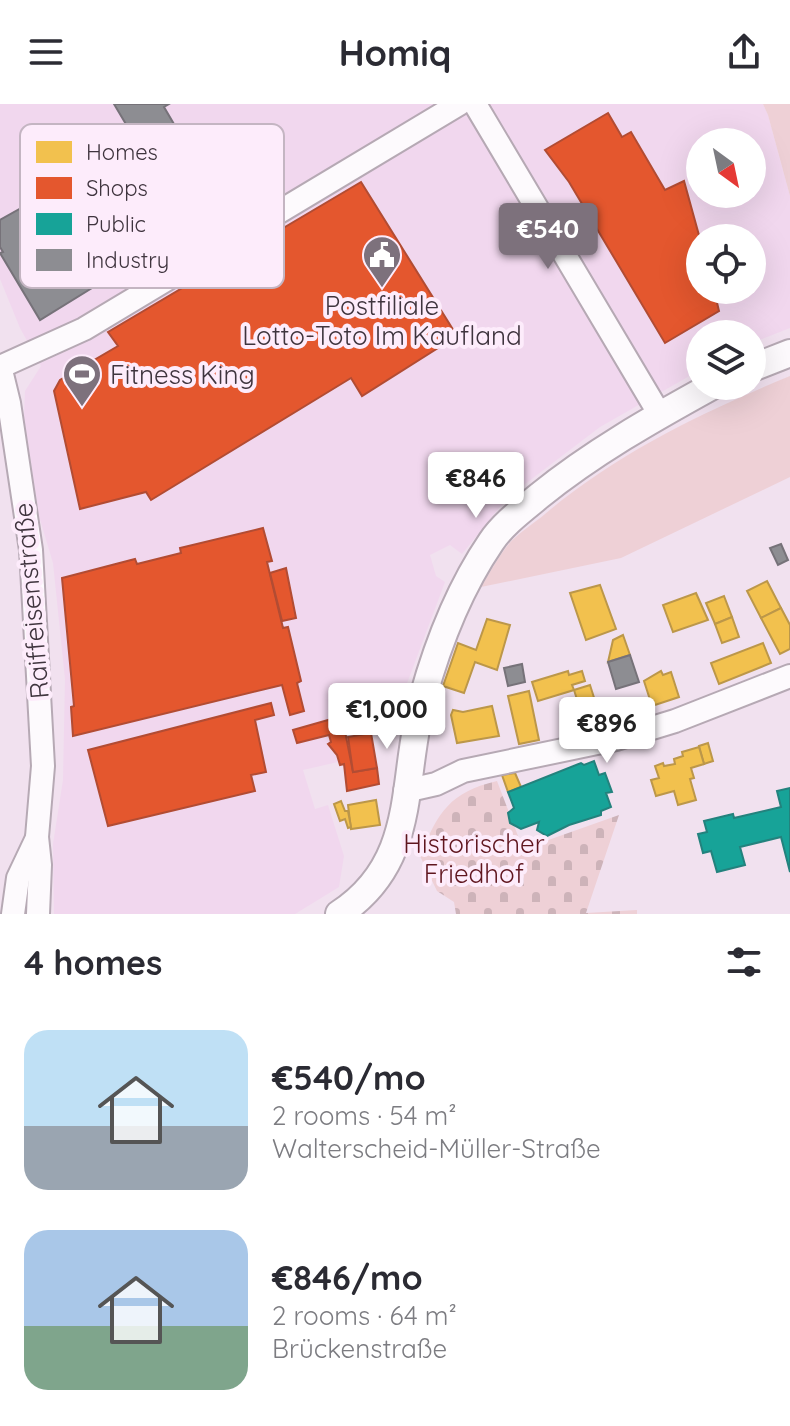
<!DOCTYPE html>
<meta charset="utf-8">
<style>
body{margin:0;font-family:Quicksand,sans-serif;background:#f7f7f7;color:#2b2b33;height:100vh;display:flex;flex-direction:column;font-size:30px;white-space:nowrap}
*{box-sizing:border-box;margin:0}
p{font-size:26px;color:#7c7c81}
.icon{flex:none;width:44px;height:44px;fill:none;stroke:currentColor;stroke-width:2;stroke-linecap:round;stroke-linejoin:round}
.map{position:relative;height:810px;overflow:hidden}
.drawer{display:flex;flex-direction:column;background:#fff;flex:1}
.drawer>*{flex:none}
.needle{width:52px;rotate:147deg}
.fabs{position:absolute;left:686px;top:24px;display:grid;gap:16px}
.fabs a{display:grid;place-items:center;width:80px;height:80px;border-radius:50%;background:#fff;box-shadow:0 8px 32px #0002;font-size:40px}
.price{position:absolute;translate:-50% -68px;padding:0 18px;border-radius:8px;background:#fff;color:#222;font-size:26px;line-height:52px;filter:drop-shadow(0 2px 4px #0008)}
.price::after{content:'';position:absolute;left:50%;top:48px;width:24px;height:18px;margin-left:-12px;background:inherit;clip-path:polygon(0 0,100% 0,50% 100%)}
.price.on{background:#7d717c;color:#fff}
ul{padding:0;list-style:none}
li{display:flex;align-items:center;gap:24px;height:200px;padding:0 24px}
li span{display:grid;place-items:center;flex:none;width:224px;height:160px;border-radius:24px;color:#555}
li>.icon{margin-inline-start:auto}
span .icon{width:96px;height:96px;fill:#fffc;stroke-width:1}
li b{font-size:34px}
h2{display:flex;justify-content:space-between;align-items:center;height:96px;padding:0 24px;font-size:34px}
header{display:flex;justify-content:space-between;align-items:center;height:104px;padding:0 24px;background:#fff;font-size:36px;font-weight:800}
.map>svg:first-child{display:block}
.built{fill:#f1d7ee;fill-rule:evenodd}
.green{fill:#eed0d6}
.cemetery{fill:url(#cemetery-stones)}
.homes{fill:#f2c14e;stroke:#bc9749;stroke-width:2}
.shops{fill:#e4572e;stroke:#b24c33;stroke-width:2}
.public{fill:#17a398;stroke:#23827d;stroke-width:2}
.industry{fill:#8d8d92;stroke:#767279;stroke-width:2}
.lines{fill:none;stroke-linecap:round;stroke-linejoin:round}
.minor-casing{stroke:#b6a9b4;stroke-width:26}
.tertiary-casing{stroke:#b6a9b4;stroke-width:30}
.minor{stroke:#fdfafd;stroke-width:22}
.tertiary{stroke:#fdfafd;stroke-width:26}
.labels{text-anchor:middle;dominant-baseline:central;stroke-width:8;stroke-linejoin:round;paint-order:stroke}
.poi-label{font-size:26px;fill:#3f343e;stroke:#fdecfb}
.street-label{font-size:26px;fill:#3f343e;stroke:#fdecfb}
.park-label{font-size:26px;fill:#5f151e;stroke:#fdecfb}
.key{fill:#fdecfb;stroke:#c4b5c2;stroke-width:2}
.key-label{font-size:22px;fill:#3f343e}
</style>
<header><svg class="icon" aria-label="menu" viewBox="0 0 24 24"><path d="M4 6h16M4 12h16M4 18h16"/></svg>Homiq<svg class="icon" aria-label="share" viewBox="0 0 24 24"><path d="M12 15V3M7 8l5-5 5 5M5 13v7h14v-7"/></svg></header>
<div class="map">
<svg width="790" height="810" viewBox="0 0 790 810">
<defs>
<pattern id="cemetery-stones" width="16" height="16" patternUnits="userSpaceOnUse" patternTransform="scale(2)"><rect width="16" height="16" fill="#eed0d6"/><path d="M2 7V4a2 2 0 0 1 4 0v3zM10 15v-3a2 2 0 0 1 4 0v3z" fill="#cdb3b9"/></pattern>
</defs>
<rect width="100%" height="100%" fill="#f1e1ef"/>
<path class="built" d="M0 0H763L768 11 790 92V224L752 239V230H700V266L600 323 508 393 462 450 450 441 430 451 436 472 445 478 406 582 339 601 351 655 303 666 315 705 328 701 344 752 339 783 295 810H54L53 740 63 676 65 575 53 459 39 412 24 313 25 287 41 262 20 224 0 175ZM700 38H752V90H700ZM700 134H752V186H700Z"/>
<g class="green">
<path d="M763 0H790V92L768 11Z"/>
<path d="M790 272V373L621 454 481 483C489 470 497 455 507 442 517 430 533 420 545 410 617 349 703 308 790 272Z"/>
</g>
<path class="cemetery" d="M497 677 523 745 619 711 586 809 637 806V810H456L454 798 437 787 420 752C438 708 450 688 497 677Z"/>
<g class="homes">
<path d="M767 477 781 504 761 514 747 487Z"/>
<path d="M600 481 616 525 586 536 570 489Z"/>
<path d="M696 489 708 516 673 528 663 501Z"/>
<path d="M724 492 732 513 715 520 706 499Z"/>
<path d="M781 504 790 521V545L780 550 761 514Z"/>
<path d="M732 513 739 533 722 539 715 520Z"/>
<path d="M487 515 510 521 497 566 475 558 464 589 443 582 458 539 476 546Z"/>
<path d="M623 531 630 551 608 558 613 536Z"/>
<path d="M763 539 771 559 719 580 711 559Z"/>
<path d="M568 567 569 571 582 567 585 577 572 581 574 586 538 597 532 578Z"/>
<path d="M661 567 663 571 671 568 679 593 652 602 644 577Z"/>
<path d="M590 581 603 622 587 627 574 586Z"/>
<path d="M529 587 539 636 519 640 508 592Z"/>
<path d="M492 602 499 632 457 639 451 611 453 606 463 608Z"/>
<path d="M708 639 713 657 704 660 699 642Z"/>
<path d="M699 643 704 660 691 664 694 674 690 675 696 696 678 701 674 687 656 692 651 676 659 674 655 662 663 659 664 662 675 660 674 655 683 652 682 648Z"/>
<path d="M515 669 521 683 508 688 502 671Z"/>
<path d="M376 696 380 721 351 725 348 701Z"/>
<path d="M341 697 345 707H348L351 723 348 724 345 715 340 717 334 700Z"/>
</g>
<g class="shops">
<path d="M608 9 622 33 631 28 665 86 684 77 700 135V186H714L719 207 665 239 569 78 545 46Z"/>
<path d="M361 78 457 232 362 292 351 274 151 396 146 388 80 405 54 287 60 276 118 242 108 228Z"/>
<path d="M263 424 272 457 267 458 283 524 288 523 301 577 297 579 304 607 290 611 282 581 73 632 71 603 74 602 62 474 135 455 137 460 181 449 180 444Z"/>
<path d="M286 464 296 514 282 517 270 469Z"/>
<path d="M271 599 274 611 255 616 266 668 251 671 255 687 108 722 88 646Z"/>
<path d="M342 612 353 668 377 664 379 680 347 687 344 660 340 661 337 651 328 640 331 638 329 631 297 639 293 626Z"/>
<path d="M371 629 377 664 353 668 348 633Z"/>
</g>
<g class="public">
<path d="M594 657 599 671 605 669 612 688 606 689 611 703 601 707V711L569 721 547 732 537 726 539 718 521 725 510 719 508 709 514 704 508 688 581 659 584 661Z"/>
<path d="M790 684V768L781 733 740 743 745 761 717 768 711 747 703 749 698 730 707 728 704 717 733 710 734 714 781 703 777 687Z"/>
</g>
<g class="industry">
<path d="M114 0H169L164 3 219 97 184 118Z"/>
<path d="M99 87 139 155 40 216 0 149 3 148 0 143V116L30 99 43 121Z"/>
<path d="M781 440 788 456 778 461 770 444Z"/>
<path d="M630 551 639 578 616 585 608 558Z"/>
<path d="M522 560 525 578 508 582 504 564Z"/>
</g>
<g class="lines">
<g class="minor-casing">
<g id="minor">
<path d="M475 0 660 311"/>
<path d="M0 262 9 299 31 446 43 662 37 733 40 761 38 810"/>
<path d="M0 263 84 225 459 0"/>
<path d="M405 687 436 680 463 667 616 635 675 617 790 572"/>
<path d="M13 810 18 774 37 734"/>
</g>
</g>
<g class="tertiary-casing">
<g id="tertiary">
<path d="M752 264 790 249"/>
<path d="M339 810C420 757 400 675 423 593 438 539 459 485 491 438 503 420 522 406 539 392 592 349 652 315 712 282"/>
</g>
</g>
<use href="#minor" class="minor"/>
<use href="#tertiary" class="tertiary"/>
</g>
<defs>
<g id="civic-pin" transform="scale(2)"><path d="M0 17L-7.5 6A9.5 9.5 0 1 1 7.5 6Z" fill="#7d717c" stroke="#fdecfb"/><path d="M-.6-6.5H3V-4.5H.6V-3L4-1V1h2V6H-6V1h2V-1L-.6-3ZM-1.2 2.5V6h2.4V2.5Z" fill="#fff"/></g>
<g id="stadium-pin" transform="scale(2)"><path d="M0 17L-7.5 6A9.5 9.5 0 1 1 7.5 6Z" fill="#7d717c" stroke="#fdecfb"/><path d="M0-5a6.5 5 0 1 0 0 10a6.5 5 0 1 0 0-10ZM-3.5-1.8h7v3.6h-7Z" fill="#fff"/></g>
</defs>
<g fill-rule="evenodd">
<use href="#civic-pin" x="382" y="151"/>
<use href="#stadium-pin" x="82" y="270"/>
</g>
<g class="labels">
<g class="poi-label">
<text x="382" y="201">Postfiliale<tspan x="382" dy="30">Lotto-Toto Im Kaufland</tspan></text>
<text x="110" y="270" text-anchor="start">Fitness King</text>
</g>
<g class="street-label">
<text transform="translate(31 497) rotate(-95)">Raiffeisenstraße</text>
</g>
<g class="park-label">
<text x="474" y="739">Historischer<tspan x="474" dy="30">Friedhof</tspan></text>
</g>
</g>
<rect x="20" y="20" width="264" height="164" rx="12" class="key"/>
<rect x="36" y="37" width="36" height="22" fill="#f2c14e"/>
<rect x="36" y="73" width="36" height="22" fill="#e4572e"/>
<rect x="36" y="109" width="36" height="22" fill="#17a398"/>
<rect x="36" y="145" width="36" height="22" fill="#8d8d92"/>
<g class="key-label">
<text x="86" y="56">Homes</text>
<text x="86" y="92">Shops</text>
<text x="86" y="128">Public</text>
<text x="86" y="164">Industry</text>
</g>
</svg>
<div class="fabs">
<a><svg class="needle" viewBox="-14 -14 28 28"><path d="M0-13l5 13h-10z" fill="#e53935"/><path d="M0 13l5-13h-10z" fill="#7c7c81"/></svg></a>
<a><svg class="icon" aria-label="locate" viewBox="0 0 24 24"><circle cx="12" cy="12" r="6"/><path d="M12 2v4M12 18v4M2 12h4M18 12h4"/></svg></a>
<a><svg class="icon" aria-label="layers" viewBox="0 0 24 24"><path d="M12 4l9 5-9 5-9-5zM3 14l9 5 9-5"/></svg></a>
</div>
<b class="price on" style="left:548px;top:167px">€540</b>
<b class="price" style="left:476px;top:416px">€846</b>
<b class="price" style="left:387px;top:647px">€1,000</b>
<b class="price" style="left:607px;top:661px">€896</b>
</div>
<section class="drawer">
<h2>4 homes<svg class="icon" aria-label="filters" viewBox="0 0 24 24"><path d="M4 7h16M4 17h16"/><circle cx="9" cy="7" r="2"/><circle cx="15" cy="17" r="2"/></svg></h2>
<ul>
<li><span style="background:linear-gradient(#bfe0f5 60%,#9aa5b1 0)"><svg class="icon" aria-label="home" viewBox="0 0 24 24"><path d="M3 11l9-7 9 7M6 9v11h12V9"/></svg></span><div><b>€540/mo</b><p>2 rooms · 54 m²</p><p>Walterscheid-Müller-Straße</p></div></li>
<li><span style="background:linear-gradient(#a9c7e8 60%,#7fa58c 0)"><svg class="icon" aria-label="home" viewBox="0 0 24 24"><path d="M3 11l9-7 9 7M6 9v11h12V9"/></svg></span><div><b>€846/mo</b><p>2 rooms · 64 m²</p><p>Brückenstraße</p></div></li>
</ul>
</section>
